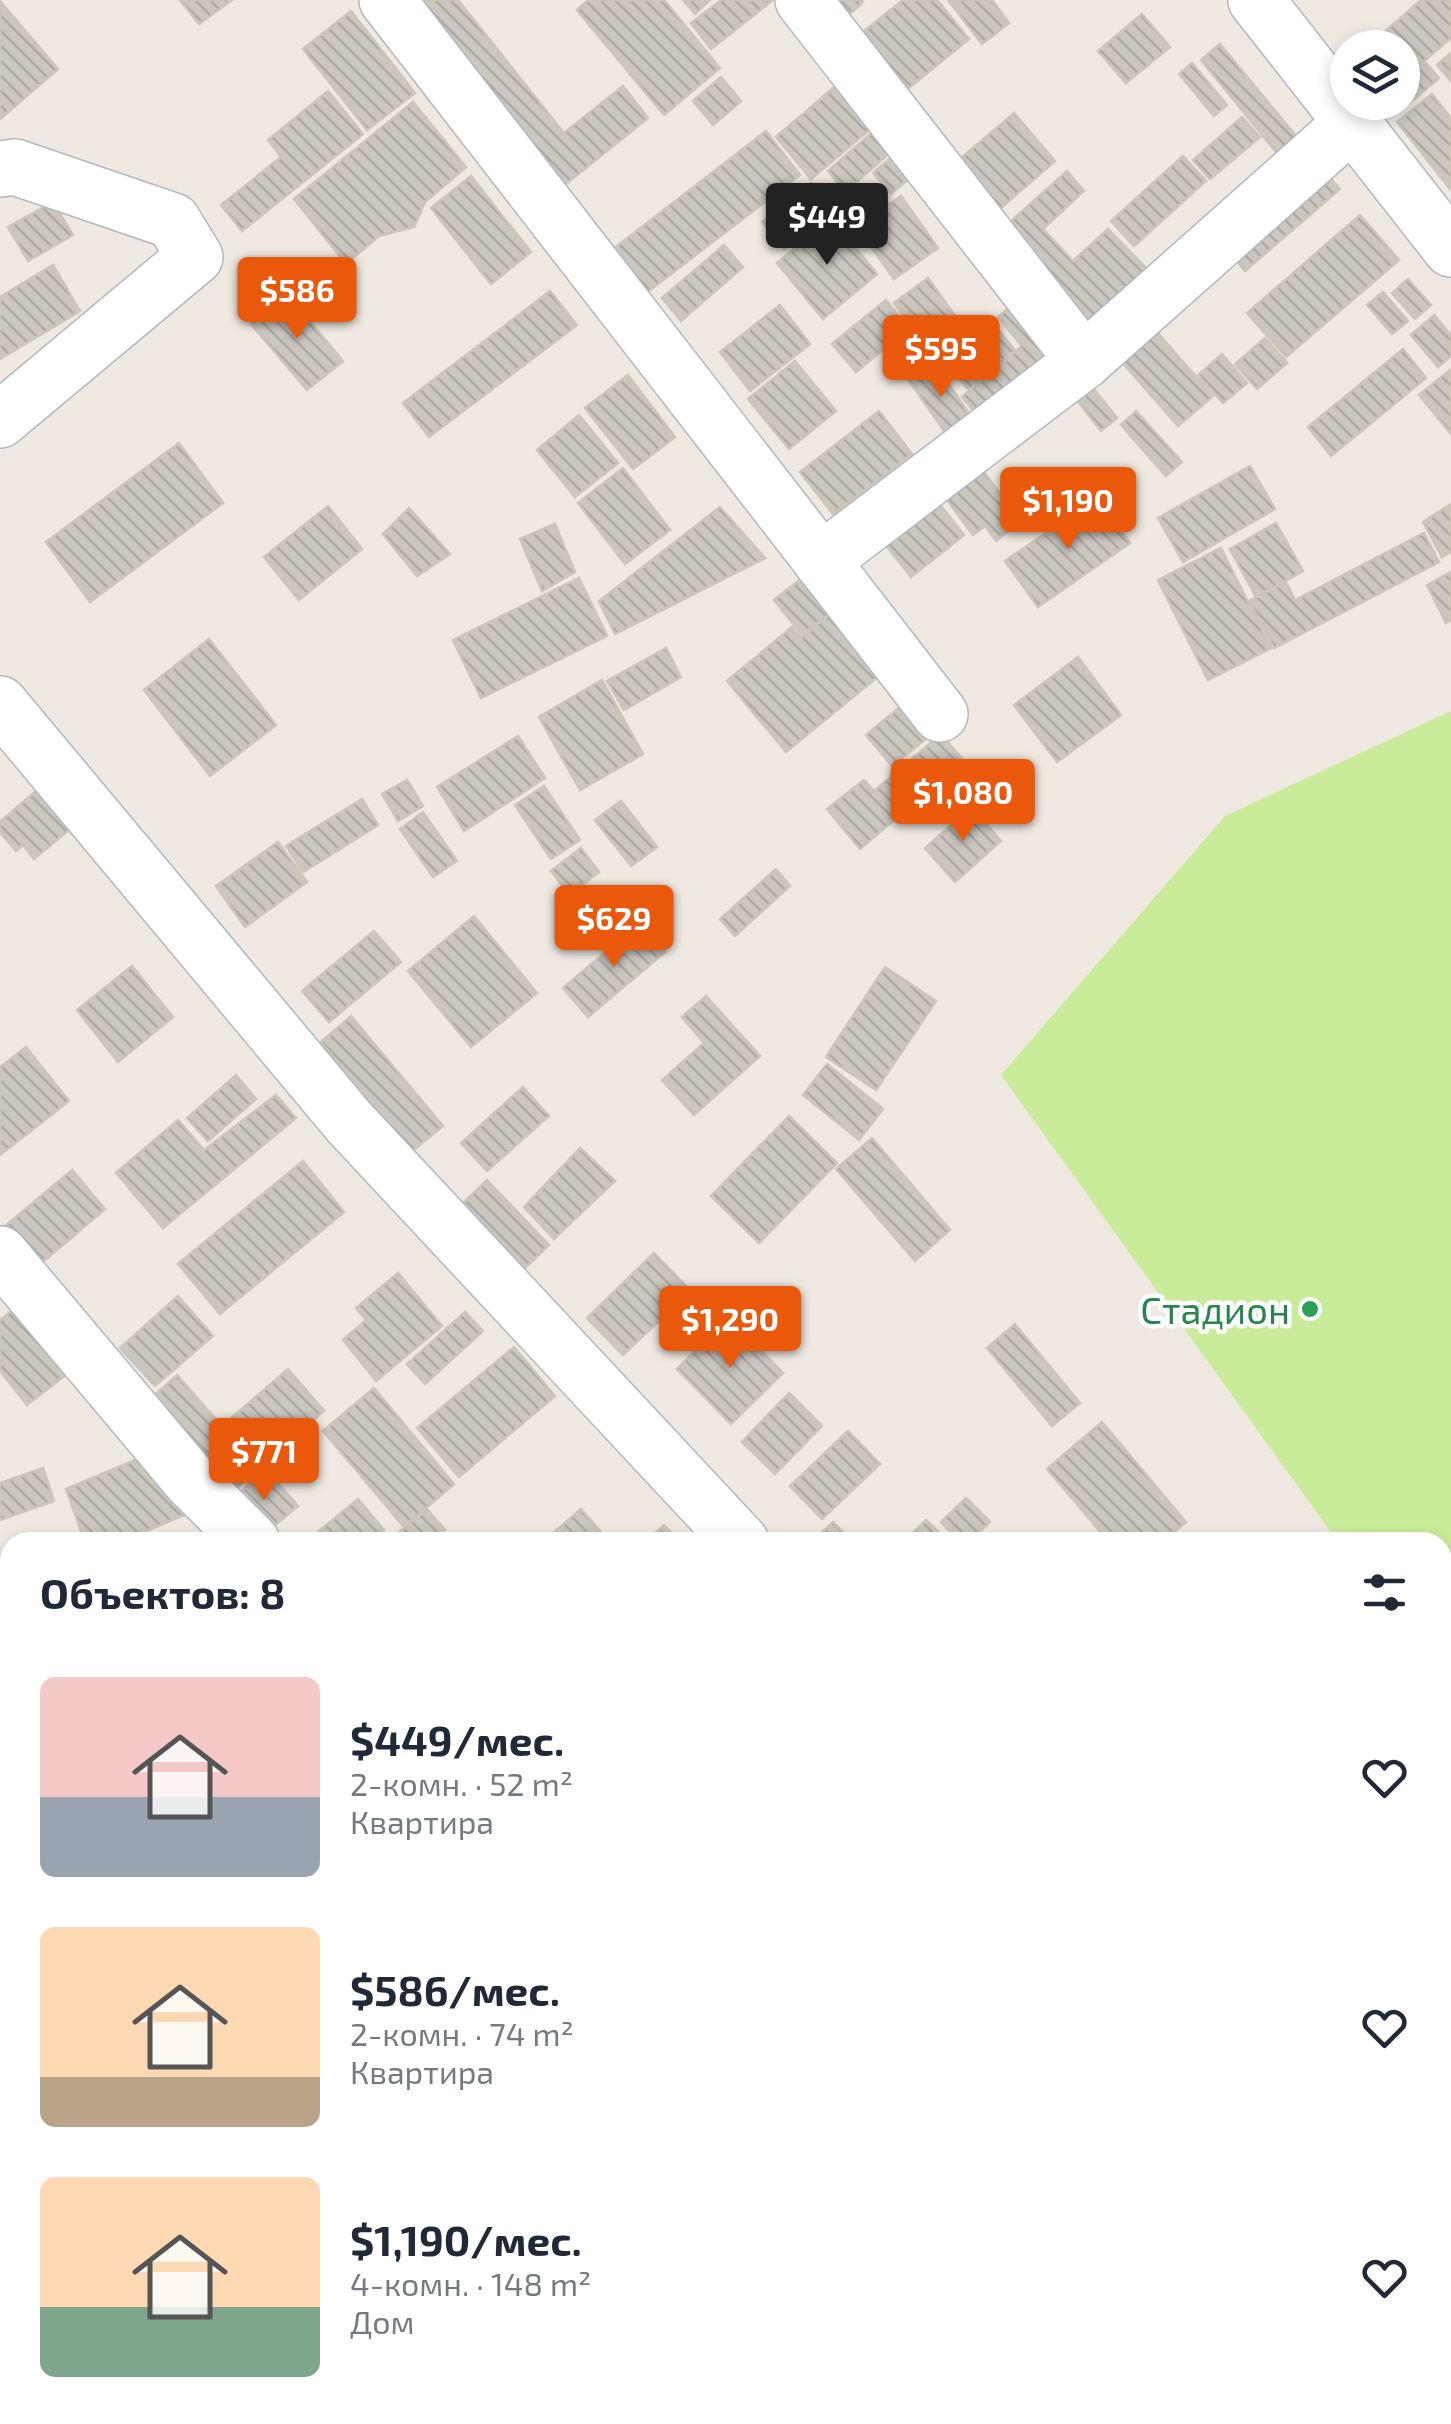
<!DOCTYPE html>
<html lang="ru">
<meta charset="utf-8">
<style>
body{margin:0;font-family:"Exo 2",sans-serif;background:#f6f6f7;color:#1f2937;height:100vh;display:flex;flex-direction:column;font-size:38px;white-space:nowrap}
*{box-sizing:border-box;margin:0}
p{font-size:32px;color:#747a83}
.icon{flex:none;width:55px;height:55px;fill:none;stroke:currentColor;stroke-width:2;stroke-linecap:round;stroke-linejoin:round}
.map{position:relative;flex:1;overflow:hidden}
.side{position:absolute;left:0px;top:1532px;width:1452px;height:892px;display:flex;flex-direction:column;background:#fff;border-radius:30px 30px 0 0;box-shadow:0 5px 15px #0003}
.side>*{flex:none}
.buttons{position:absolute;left:1330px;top:30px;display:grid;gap:20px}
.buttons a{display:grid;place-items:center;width:90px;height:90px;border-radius:50%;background:#fff;box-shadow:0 5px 15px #0003;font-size:50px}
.price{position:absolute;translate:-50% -85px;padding:0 22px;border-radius:10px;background:#ea580c;color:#fff;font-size:32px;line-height:65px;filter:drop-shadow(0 2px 5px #0008)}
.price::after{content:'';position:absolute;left:50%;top:60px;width:30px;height:22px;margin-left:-15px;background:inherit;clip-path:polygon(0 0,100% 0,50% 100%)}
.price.active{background:#222;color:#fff}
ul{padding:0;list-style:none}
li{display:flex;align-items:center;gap:30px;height:250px;padding:0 40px}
li span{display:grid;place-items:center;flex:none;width:280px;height:200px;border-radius:15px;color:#555}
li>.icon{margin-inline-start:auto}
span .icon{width:120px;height:120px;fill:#fffc;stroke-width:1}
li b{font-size:42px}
h2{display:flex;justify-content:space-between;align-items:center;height:120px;padding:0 40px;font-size:42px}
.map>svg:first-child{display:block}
.pitch{fill:#c9ec9a}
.building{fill:url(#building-back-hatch);stroke:#cbc5ba;stroke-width:2.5}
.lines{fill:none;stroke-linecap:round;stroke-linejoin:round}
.minor-casing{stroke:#b4b7c1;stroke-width:58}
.minor{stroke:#fff;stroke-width:55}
.leisure-dot{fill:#2e9e5b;stroke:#fff;stroke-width:4}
.labels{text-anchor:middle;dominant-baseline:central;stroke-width:9;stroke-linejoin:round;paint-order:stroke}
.leisure-label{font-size:38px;fill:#27864d;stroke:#fff;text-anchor:end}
</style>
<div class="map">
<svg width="1451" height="2424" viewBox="0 0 1451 2424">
<defs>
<pattern id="building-back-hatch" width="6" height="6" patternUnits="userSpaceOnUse" patternTransform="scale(2.5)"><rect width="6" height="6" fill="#cbc7bf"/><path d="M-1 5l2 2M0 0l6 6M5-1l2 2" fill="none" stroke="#afaba4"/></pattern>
</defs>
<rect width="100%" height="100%" fill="#efe9e1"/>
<path class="pitch" d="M1451 711V1699L1443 1687 1442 1542H1338L1001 1075 1225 816Z"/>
<g class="building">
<path d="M180 0H232L199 24Z"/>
<path d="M409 0H458L564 133 623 86 648 118 561 188Z"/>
<path d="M588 0H664L720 68 664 115 577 10Z"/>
<path d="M683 0H710L695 14Z"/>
<path d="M721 0H773L711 49 691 23Z"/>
<path d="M822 0H861L863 2 841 22Z"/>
<path d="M903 0H937L969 39 899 96 853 40Z"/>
<path d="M948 0H992L1009 23 982 44Z"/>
<path d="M1421 0H1451V38L1402 80V48H1366Z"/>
<path d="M0 1 58 69 0 119Z"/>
<path d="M351 11 415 93 367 130 303 49Z"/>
<path d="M1142 14 1170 47 1126 83 1098 51Z"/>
<path d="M1220 44 1301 142 1281 158 1201 60Z"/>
<path d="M1451 53V81L1437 65Z"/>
<path d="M1425 62 1439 78 1408 104 1402 97V82Z"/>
<path d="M1192 63 1227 105 1214 116 1179 74Z"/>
<path d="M721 77 741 101 713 125 693 101Z"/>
<path d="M839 83 875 125 811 179 776 137Z"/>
<path d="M328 91 363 134 242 231 221 205 281 157 268 140Z"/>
<path d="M1432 94 1451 118V190L1397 122Z"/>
<path d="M413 102 466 167 425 202 414 227 379 236 346 264 294 199Z"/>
<path d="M1014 113 1055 161 994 214 953 165Z"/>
<path d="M1242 117 1260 137 1210 179 1193 160Z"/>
<path d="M876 129 893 150 845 192 828 171Z"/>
<path d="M766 131 800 175 645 294 612 250Z"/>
<path d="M899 151 916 173 891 194 873 173Z"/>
<path d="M1183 156 1206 181 1134 246 1111 221Z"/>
<path d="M1322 169 1340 189 1245 271 1228 251Z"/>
<path d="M1067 171 1084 191 1043 229 1073 261 1108 229 1151 273 1092 322 1076 316 1001 230Z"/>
<path d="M471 176 531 252 491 284 431 208Z"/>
<path d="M811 183 833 210 784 249 762 222Z"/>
<path d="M901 196 938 248 894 279 857 227Z"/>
<path d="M53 202 73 235 28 261 8 227Z"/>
<path d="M1360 215 1399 260 1286 357 1247 313Z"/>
<path d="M831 218 877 274 823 319 777 263Z"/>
<path d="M724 245 743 267 681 321 662 298Z"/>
<path d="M53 265 80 311 0 359V297Z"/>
<path d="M928 278 966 331 932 355 894 303Z"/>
<path d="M1408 279 1431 305 1415 319 1392 293Z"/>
<path d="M550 291 577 325 429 437 403 403Z"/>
<path d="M1383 292 1408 321 1392 334 1367 305Z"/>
<path d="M287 294 343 361 307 390 251 324Z"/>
<path d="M886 300 909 328 856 372 832 344Z"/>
<path d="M1017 301 1060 352 980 419 962 397 1022 346 998 317Z"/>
<path d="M780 305 810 344 750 391 720 352Z"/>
<path d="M1434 315 1451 335V356L1438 367 1411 335Z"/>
<path d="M990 320 1015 350 969 390 943 361Z"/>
<path d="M1149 323 1213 396 1178 426 1115 354Z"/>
<path d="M1265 338 1287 363 1257 389 1235 364Z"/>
<path d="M1403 349 1426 378 1331 456 1308 427Z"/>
<path d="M1222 354 1247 383 1223 403 1198 375Z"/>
<path d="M795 361 836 411 789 449 748 399Z"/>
<path d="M933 361 974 421 949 438 908 379Z"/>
<path d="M1451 369V434L1419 395Z"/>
<path d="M628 375 675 437 633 469 585 408Z"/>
<path d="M1085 378 1117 418 1101 431 1069 390Z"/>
<path d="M879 411 912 454 833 514 800 472Z"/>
<path d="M1136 411 1182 462 1166 476 1121 425Z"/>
<path d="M579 415 618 463 575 497 537 450Z"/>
<path d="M179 443 223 503 90 602 46 542Z"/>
<path d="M978 464 1021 521 996 541 985 526 973 535 941 492Z"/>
<path d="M1250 466 1275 509 1183 562 1158 518Z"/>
<path d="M623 468 670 530 625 564 578 503Z"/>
<path d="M934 497 964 535 911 577 881 539Z"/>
<path d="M1098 497 1130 543 1038 607 1005 561Z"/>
<path d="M1451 504V552L1442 557 1423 522Z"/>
<path d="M328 506 362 549 299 600 264 557Z"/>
<path d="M720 507 765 558 615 634 599 601Z"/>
<path d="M409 508 450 554 417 576 383 534Z"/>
<path d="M1276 523 1303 571 1256 597 1230 549Z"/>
<path d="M555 524 575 572 542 591 520 539Z"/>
<path d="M1424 533 1439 562 1274 648 1249 601 1286 582 1295 600Z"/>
<path d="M1221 548 1271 648 1208 680 1158 580Z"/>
<path d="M816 567 844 602 802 635 774 600Z"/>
<path d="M1451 572V620L1446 623 1427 585Z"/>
<path d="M579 578 607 636 481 698 453 640Z"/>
<path d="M842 604 892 665 786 752 727 681 792 627 801 638Z"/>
<path d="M209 639 276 725 210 776 144 690Z"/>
<path d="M666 648 681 677 624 710 607 681Z"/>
<path d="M1078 657 1121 715 1057 762 1014 705Z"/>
<path d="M602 680 643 754 580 790 539 717Z"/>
<path d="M901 706 927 738 892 766 866 735Z"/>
<path d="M941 734 964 761 860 849 827 809 864 780 874 791Z"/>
<path d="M518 736 545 778 464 831 437 787Z"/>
<path d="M407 780 423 806 398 821 382 794Z"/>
<path d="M44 784 77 823 34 859 23 845 16 851 0 832V822Z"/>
<path d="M544 786 580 840 551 859 515 805Z"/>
<path d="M362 799 378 825 303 872 286 846Z"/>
<path d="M621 801 657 847 631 866 595 820Z"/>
<path d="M971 807 1001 841 955 882 925 848Z"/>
<path d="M423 812 457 861 433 877 400 829Z"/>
<path d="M278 842 307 882 245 927 216 886Z"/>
<path d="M581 848 599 872 569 895 551 871Z"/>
<path d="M776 869 790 886 735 936 720 919Z"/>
<path d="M474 916 537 993 471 1047 408 971Z"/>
<path d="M640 923 665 952 588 1017 563 988Z"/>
<path d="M374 931 401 962 329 1022 302 991Z"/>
<path d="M132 966 173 1017 118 1062 77 1010Z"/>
<path d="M885 967 936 1001 876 1090 826 1057Z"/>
<path d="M706 996 760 1056 694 1115 662 1080 704 1043 682 1017Z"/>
<path d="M351 1016 443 1126 412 1151 321 1042Z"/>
<path d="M26 1047 69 1101 0 1155V1067Z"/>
<path d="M827 1064 883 1109 859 1140 803 1095Z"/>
<path d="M236 1075 256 1099 208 1141 187 1118Z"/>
<path d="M523 1087 549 1116 487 1171 461 1143Z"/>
<path d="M276 1095 296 1118 163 1228 116 1173 178 1120 204 1150Z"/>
<path d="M789 1116 837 1163 759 1243 711 1196Z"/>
<path d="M872 1138 950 1230 915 1261 836 1169Z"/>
<path d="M580 1148 615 1181 554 1239 524 1207Z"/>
<path d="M303 1161 344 1212 220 1314 178 1264Z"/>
<path d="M72 1170 105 1209 37 1267 4 1227Z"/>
<path d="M487 1180 549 1245 522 1271 460 1206Z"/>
<path d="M654 1253 691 1291 623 1355 587 1318Z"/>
<path d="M398 1273 442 1326 376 1381 343 1340 366 1320 356 1308Z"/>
<path d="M178 1296 213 1336 155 1386 120 1348Z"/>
<path d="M15 1308 67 1374 27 1405 0 1371V1320Z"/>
<path d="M465 1312 483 1331 425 1384 407 1364Z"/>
<path d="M728 1317 783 1373 731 1424 677 1369Z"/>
<path d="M1015 1324 1080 1403 1052 1426 987 1348Z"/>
<path d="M514 1347 555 1396 459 1477 417 1428Z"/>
<path d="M288 1369 324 1411 229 1495 147 1402 177 1375 222 1426Z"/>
<path d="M374 1388 454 1484 404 1527 323 1431Z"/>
<path d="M789 1393 822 1426 775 1474 742 1442Z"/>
<path d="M1102 1422 1186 1522 1162 1542H1109L1047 1469Z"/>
<path d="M848 1431 880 1464 822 1519 790 1486Z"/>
<path d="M140 1458 189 1513 120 1542H85L66 1489Z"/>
<path d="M43 1468 54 1501 0 1520V1483Z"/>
<path d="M266 1469 298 1506 262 1536 231 1500Z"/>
<path d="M966 1498 990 1522 968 1542H960L941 1522Z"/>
<path d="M358 1499 384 1530 369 1542H318L313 1536Z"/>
<path d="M427 1509 445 1530 430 1542H387Z"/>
<path d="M581 1509 607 1539 603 1542H547L545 1540Z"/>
<path d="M926 1520 949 1542H903Z"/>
<path d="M833 1522 853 1542H812Z"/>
<path d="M664 1525 680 1542H645Z"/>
<path d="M10 1605V1636L0 1620V1611Z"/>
<path d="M10 1933V1999L0 2003V1937Z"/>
<path d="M8 2043 10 2134 0 2140V2048Z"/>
<path d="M1451 2183V2236L1442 2226V2190Z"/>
<path d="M1451 2379V2424H1394L1405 2415H1442V2386Z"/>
<path d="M10 2398V2415H46L49 2424H0V2402Z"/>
<path d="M264 2415H300L308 2424H256Z"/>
<path d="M345 2415H377L367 2424H353Z"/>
<path d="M426 2415H534L524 2424H434Z"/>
<path d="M660 2415H822L813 2424H668Z"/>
<path d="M1157 2415H1296L1286 2424H1164Z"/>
</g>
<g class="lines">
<g class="minor-casing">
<g id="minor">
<path d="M387 0 940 714"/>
<path d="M803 0 1084 361"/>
<path d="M1256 0 1451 249"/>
<path d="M0 169 15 167 173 221 195 257 0 420"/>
<path d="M821 561 1084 361 1352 123"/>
<path d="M0 704 349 1122 741 1542"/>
<path d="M0 1254 191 1481 252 1542"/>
<path d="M0 1690 10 1705"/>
<path d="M1442 2138 1451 2131"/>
<path d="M1442 2298 1451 2307"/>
<path d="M587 2415 595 2424"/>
<path d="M1095 2424 1105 2415"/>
</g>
</g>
<use href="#minor" class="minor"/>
</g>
<circle class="leisure-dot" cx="1310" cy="1309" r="10"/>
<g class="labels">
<g class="leisure-label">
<text x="1290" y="1309">Стадион</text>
</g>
</g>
</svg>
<div class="buttons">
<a><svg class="icon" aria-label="layers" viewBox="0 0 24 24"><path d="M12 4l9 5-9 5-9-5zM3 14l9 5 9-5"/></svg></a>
</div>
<b class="price active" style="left:827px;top:268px">$449</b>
<b class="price" style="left:297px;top:342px">$586</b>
<b class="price" style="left:941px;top:400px">$595</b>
<b class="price" style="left:1068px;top:552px">$1,190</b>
<b class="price" style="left:963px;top:844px">$1,080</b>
<b class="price" style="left:614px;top:970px">$629</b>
<b class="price" style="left:730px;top:1371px">$1,290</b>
<b class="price" style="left:264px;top:1503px">$771</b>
<section class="side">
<h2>Объектов: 8<svg class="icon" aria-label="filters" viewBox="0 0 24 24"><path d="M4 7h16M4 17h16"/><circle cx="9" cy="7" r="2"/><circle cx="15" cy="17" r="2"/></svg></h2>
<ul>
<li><span style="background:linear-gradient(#f6c9c9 60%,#9aa5b1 0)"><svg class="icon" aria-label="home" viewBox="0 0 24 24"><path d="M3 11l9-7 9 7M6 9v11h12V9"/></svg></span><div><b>$449/мес.</b><p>2-комн. · 52 m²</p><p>Квартира</p></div><svg class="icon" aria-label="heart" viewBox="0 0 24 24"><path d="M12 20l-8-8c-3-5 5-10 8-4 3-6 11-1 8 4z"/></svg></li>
<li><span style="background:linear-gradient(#ffd9b3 75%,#b9a48a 0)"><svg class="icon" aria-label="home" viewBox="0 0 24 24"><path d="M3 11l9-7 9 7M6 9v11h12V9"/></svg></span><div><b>$586/мес.</b><p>2-комн. · 74 m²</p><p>Квартира</p></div><svg class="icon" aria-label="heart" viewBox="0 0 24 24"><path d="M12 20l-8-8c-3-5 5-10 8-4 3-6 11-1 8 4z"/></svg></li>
<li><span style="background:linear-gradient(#ffd9b3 65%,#7fa58c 0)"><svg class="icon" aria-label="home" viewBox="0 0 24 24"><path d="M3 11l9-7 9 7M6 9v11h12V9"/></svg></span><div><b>$1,190/мес.</b><p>4-комн. · 148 m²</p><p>Дом</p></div><svg class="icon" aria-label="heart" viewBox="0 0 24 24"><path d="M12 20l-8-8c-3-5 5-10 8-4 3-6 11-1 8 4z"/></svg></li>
</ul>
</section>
</div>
